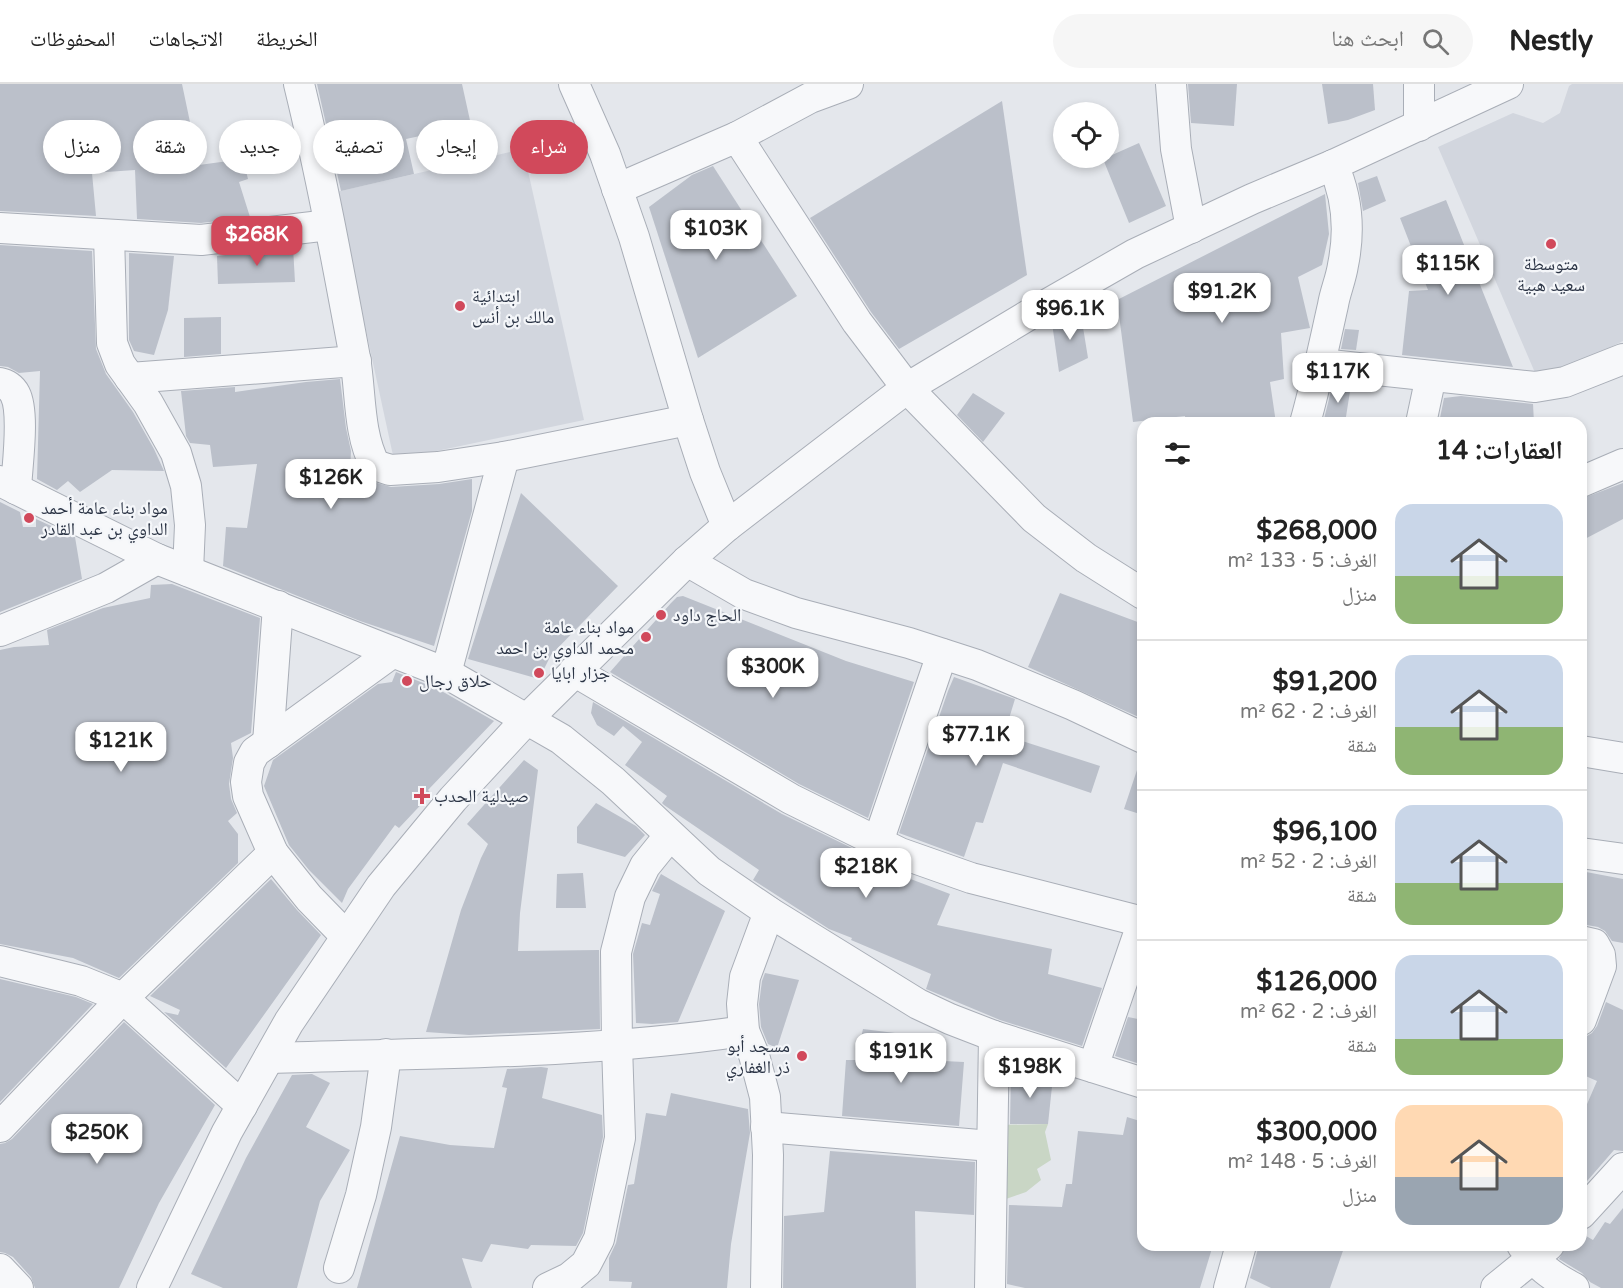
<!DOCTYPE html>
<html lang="ar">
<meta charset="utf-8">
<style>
body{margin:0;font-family:"Varela Round","Noto Naskh Arabic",sans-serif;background:#f6f6f6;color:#222;direction:rtl;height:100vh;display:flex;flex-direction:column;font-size:22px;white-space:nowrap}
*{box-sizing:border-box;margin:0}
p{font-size:20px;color:#767676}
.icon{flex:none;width:33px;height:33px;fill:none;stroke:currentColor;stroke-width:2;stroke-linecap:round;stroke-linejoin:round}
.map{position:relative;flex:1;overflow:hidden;direction:ltr}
.sheet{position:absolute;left:1137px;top:333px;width:450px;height:834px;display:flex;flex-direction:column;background:#fff;border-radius:18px;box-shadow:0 3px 9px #0003;direction:rtl}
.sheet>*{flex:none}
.hud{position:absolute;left:18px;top:36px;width:570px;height:54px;direction:rtl;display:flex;gap:12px}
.tools{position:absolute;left:1053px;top:18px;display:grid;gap:12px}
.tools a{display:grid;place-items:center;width:66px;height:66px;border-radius:50%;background:#fff;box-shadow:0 3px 9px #0003;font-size:30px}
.price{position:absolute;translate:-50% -51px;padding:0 14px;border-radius:12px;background:#fff;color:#222;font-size:20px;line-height:39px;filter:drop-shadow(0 2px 3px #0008)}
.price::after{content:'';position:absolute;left:50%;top:36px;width:18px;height:14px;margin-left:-9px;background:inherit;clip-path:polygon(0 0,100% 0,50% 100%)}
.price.on{background:#d1495b;color:#fff}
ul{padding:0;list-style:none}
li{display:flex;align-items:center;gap:18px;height:150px;padding:0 24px}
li+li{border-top:2px solid #e0e0e0}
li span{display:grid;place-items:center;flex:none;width:168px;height:120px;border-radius:18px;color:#555}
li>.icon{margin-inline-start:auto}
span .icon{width:72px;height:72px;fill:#fffc;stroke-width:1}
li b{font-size:26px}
h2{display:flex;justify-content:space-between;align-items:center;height:72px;padding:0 24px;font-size:26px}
.tag{padding:0 21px;border-radius:27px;background:#fff;box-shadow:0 3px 9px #0003;font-size:21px;line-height:54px}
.tag.on{background:#d1495b;color:#fff}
header{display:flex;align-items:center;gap:36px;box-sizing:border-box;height:84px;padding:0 30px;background:#fff;border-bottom:2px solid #e0e0e0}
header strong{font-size:28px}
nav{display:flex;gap:33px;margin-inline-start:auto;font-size:21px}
.search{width:420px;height:54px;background:#f6f6f6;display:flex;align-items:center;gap:15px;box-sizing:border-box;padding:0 21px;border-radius:33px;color:#767676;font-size:22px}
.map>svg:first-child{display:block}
.built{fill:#d2d6de}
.green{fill:#c9d6c5}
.building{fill:#bbc0ca}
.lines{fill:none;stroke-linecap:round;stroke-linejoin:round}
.minor-casing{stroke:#a9aeb7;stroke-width:32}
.minor{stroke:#f7f8fa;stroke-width:30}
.poi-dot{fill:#d1495b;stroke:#f4f6f9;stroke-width:2}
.labels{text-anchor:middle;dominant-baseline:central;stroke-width:4.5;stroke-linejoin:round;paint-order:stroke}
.poi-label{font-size:18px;fill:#2b3445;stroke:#f4f6f9;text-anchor:start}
</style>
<header>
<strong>Nestly</strong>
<div class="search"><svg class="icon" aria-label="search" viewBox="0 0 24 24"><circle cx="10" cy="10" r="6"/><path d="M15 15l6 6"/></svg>ابحث هنا</div>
<nav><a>الخريطة</a><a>الاتجاهات</a><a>المحفوظات</a></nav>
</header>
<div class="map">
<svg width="1623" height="1204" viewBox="0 0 1623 1204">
<rect width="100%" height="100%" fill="#e4e7ec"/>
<g class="built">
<path d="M1572 0H1623V257L1539 298 1438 63 1513 29 1543 39 1560 29 1569 2Z"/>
<path d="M523 65 584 336 394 376 336 108Z"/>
</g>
<path class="green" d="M1048 1040 1045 1048 1051 1076 1037 1085 1041 1096 1026 1108 1006 1115 998 1041Z"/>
<g class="building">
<path d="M0 0H182L199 81 243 75 248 95 239 98 250 133 201 139 137 135 135 86 92 89 96 132 0 127Z"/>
<path d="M317 0H462L471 41 406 55 414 90 341 107Z"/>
<path d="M1188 0H1237L1234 42 1191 39Z"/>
<path d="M1322 0H1373L1375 26 1348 36 1328 40Z"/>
<path d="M1002 17 1027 191 899 265 871 228 810 134Z"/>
<path d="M1139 59 1166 122 1129 139 1103 75Z"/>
<path d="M713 82 797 212 698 274 649 123 692 91Z"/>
<path d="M1377 92 1386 117 1363 127 1358 99Z"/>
<path d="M1325 110 1329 150 1322 181 1298 193 1310 244 1281 249 1284 295 1270 298 1276 339H1185V332L1133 338 1117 216Z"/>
<path d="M1446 116 1513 283 1402 271 1409 207 1428 206 1400 134Z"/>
<path d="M0 161 92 167 96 265 106 290 133 328 154 365 164 387 112 386 80 408 68 397 57 406 37 395 40 287 19 289 8 283 0 282Z"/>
<path d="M293 163 295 198 218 200 217 172Z"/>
<path d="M129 169 174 172 168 226 154 271 134 267 129 256Z"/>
<path d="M1080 225 1088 274 1059 288 1052 239Z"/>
<path d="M221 233V270L184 273V234Z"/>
<path d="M1345 245 1359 246 1356 266 1341 265Z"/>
<path d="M340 295 346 344 351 367 350 388 360 390 370 397 391 403 439 400 472 395V427L434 562 360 537 223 482 226 443 247 444 257 380 213 383 210 361 190 359 186 352 181 307 235 303V308L306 298Z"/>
<path d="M1333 299 1351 301 1345 339H1323Z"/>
<path d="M973 309 1005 329 983 358 957 331Z"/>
<path d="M1461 312 1533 320 1534 339H1439L1444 314Z"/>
<path d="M1623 399V435L1581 457V415Z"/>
<path d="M521 409 618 502 551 571 539 595 468 575Z"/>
<path d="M0 418 20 428 23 443H36V435L75 453 82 495 0 528Z"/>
<path d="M172 500 260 534 251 649 231 659 233 674 229 700 231 715 237 729 228 737 238 750V779L119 894 73 874 0 860V566L14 563 49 561 47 546 103 524 150 514 151 501Z"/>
<path d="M1060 509 1143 540V635L1028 583Z"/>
<path d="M683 512 846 577 914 598 868 734 799 700 610 588 671 519 677 513Z"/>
<path d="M396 588 438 605 494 637 428 706 431 710 399 744 395 741 348 805 342 819 309 786 289 761 264 702 273 676 378 600 392 598Z"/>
<path d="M954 593 1015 615 1004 651 1100 682 1091 709 1003 679 983 739 976 738 964 773 899 749 948 607Z"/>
<path d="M593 618 782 730 856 766 853 773 950 810 937 841 1052 865 1048 890 1102 904 1082 962 1000 936 926 905 931 890 851 856 852 854 829 845 753 796 759 786 664 721 662 719 667 712 625 681 642 658 623 642 614 652 597 641 591 629Z"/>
<path d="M524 676 538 686 520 829 518 867 599 866 600 945 469 951 426 948 461 826 481 774 488 760 467 740Z"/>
<path d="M1140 677 1143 678V731L1124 725Z"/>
<path d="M596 719 636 742 645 751 625 773 577 759V743Z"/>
<path d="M1581 787 1623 795V859L1612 857 1605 847 1598 843 1581 840Z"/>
<path d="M583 789 586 824H556L557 790Z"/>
<path d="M661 790 725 827 678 938 652 940 636 939 633 870 642 839 650 841 660 810 652 807Z"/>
<path d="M271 795 297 826 321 851 226 984 164 928 178 931 180 926 150 912Z"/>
<path d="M765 889 799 896 777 964 768 960 761 943 759 920 762 897Z"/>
<path d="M0 895 76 913 93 920 0 1018Z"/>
<path d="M1606 918 1623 926V1067L1614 1066 1581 1104V1034L1597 997 1581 990V967L1587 952 1592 949 1597 942Z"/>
<path d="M1128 933 1143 936V981L1115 972Z"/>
<path d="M124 938 215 1021 159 1119 119 1204H35L31 1193 13 1173 5 1169 0 1168V1060L5 1059 12 1055Z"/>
<path d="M863 945 903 950 902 975 964 978 959 1042 842 1032 846 976H856Z"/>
<path d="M541 983 548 984 542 1014 602 1031 603 1053 583 1149 576 1162 531 1161 528 1165 491 1160 482 1178 462 1174 472 1204H357L400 1052 450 1061 494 1064 507 1004 502 1003 507 985Z"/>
<path d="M1011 988 1053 993 1048 1040H1010Z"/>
<path d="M312 990 330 999 306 1043 350 1066 320 1117 297 1204H223L191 1190 246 1074 292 991Z"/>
<path d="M671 1009 748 1025 750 1049 731 1160 727 1204H631L632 1198 609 1197V1174L616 1159 628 1101 634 1100 646 1029 666 1032Z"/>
<path d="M1127 1033 1143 1038V1161H1213L1200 1204H1025L1007 1200 1009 1121 1062 1123 1066 1100H1072L1078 1047 1123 1051Z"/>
<path d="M830 1067 975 1078 974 1131 915 1127 916 1204H783L784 1132 824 1128Z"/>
<path d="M1623 1124V1204H1601L1590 1198 1582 1189 1559 1175 1567 1161H1581V1149L1593 1156 1605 1138 1610 1140Z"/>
<path d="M1259 1161H1345L1330 1204H1271L1250 1194Z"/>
</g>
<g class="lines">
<g class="minor-casing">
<g id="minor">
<path d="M299 0C321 90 338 182 355 274 361 308 358 349 375 381L390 386 438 383 504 373 688 336"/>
<path d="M574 0 605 70 634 153 688 336 705 388 727 442"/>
<path d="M1171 0 1176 65 1191 144"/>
<path d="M1419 0V42"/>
<path d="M737 53 810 14 848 0"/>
<path d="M617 105 737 53 857 238 907 304 1034 434 1086 474 1143 510"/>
<path d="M0 144 201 156 329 141"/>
<path d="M109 151 112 259 120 280 148 319 176 369 186 402 190 441 188 487"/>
<path d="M1321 280 1535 303 1565 298 1623 275"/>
<path d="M130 294 356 277"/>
<path d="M0 299C6 300 12 304 15 310 25 329 17 382 16 405"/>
<path d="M1305 339C1316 300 1324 261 1333 221 1335 208 1341 195 1343 181 1350 147 1347 112 1333 81"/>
<path d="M1421 339 1431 292"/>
<path d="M0 397 157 475 446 589 561 655 613 697 709 787 769 828 918 920 950 935 994 952 1143 999"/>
<path d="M1581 398 1623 380"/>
<path d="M687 477 744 510 796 529 909 559 977 581 1073 621 1143 654"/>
<path d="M0 547 106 504 157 475"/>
<path d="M574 587 791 715 900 769 971 794 1143 838"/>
<path d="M446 589 504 373"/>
<path d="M268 659 278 522"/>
<path d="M1581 667 1623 674"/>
<path d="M878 758 942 570"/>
<path d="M1581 769 1623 775"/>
<path d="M346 852 309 814 273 769 248 712 246 698 249 679 255 668 393 568"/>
<path d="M1581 857 1594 860 1600 871 1601 882 1581 936"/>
<path d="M0 877 81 897 123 914 242 1022"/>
<path d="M269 974C427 969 587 970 744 947"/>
<path d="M1093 983 1143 837"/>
<path d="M0 1043 123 914 273 769"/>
<path d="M766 1043 991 1062"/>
<path d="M1581 1130 1623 1084"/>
<path d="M1522 1161C1538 1182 1551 1192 1574 1204"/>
<path d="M339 1184 361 1111 376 1043 386 970"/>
<path d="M0 1185 18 1204"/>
<path d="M152 1204 227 1048 289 938 381 802 453 715 527 635 687 477 727 442 907 304 1032 229 1135 170 1252 115 1333 81 1508 0"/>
<path d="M548 1204 569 1194 586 1180 599 1155 620 1054 617 961 616 868 630 813 645 782 670 751"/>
<path d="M766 1204 768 1071 765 1013 754 971 744 947 742 920 745 893 769 828"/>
<path d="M990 1204 994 952"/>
<path d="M1229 1204 1241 1161"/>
<path d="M1496 1204 1549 1161"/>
</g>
</g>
<use href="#minor" class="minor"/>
</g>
<g class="poi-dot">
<circle cx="1551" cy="160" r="6"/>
<circle cx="460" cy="222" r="6"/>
<circle cx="29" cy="434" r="6"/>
<circle cx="661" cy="531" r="6"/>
<circle cx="646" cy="553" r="6"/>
<circle cx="539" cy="589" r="6"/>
<circle cx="407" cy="597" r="6"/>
<path d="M419 703h6v6h6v6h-6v6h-6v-6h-6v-6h6z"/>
<circle cx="802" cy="972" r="6"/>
</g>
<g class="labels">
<g class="poi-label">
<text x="1551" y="180" text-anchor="middle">متوسطة<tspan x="1551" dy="21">سعيد هبية</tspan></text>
<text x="472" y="212">ابتدائية<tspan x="472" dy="21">مالك بن أنس</tspan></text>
<text x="41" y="424">مواد بناء عامة أحمد<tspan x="41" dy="21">الداوي بن عبد القادر</tspan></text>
<text x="673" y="531">الحاج داود</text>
<text x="634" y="543" text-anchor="end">مواد بناء عامة<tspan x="634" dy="21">محمد الداوي بن احمد</tspan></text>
<text x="551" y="589">جزار ابايا</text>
<text x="419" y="597">حلاق رجال</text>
<text x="434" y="712">صيدلية الحدب</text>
<text x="790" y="962" text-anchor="end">مسجد أبو<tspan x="790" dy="21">ذر الغفاري</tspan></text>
</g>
</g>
</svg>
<div class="tools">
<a><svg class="icon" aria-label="locate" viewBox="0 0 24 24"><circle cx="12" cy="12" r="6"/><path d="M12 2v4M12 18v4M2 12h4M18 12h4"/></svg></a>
</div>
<b class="price" style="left:716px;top:177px">$103K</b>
<b class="price on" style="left:257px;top:183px">$268K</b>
<b class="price" style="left:1448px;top:212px">$115K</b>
<b class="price" style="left:1222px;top:240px">$91.2K</b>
<b class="price" style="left:1070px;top:257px">$96.1K</b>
<b class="price" style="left:1338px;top:320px">$117K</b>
<b class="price" style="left:331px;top:426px">$126K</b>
<b class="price" style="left:773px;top:615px">$300K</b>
<b class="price" style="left:976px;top:683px">$77.1K</b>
<b class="price" style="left:121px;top:689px">$121K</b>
<b class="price" style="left:866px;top:815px">$218K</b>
<b class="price" style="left:901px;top:1000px">$191K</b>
<b class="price" style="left:1030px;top:1015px">$198K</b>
<b class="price" style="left:97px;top:1081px">$250K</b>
<div class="hud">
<a class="tag on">شراء</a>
<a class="tag">إيجار</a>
<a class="tag">تصفية</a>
<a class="tag">جديد</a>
<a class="tag">شقة</a>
<a class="tag">منزل</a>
</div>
<section class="sheet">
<h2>العقارات: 14<svg class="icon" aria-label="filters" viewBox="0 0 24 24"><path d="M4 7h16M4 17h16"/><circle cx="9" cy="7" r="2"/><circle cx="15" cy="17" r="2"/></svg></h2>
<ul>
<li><span style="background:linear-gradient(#c9d6e8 60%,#8fb573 0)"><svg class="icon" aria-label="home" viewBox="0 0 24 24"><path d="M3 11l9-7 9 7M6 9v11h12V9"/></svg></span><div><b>$268,000</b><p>الغرف: 5 · 133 m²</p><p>منزل</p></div></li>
<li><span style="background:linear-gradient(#c9d6e8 60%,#8fb573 0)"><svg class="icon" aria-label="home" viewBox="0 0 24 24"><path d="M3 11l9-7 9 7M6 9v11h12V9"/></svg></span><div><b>$91,200</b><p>الغرف: 2 · 62 m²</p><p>شقة</p></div></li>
<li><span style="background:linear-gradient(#c9d6e8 65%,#8fb573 0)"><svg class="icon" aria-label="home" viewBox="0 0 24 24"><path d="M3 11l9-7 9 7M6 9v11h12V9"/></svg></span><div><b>$96,100</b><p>الغرف: 2 · 52 m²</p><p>شقة</p></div></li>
<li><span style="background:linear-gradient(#c9d6e8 70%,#8fb573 0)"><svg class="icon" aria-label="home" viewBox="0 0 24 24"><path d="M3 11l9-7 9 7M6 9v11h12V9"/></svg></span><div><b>$126,000</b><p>الغرف: 2 · 62 m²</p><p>شقة</p></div></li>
<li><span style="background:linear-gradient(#ffd9b3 60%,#9aa5b1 0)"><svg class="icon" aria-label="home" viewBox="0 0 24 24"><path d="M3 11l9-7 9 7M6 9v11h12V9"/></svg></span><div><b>$300,000</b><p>الغرف: 5 · 148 m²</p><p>منزل</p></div></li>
</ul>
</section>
</div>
